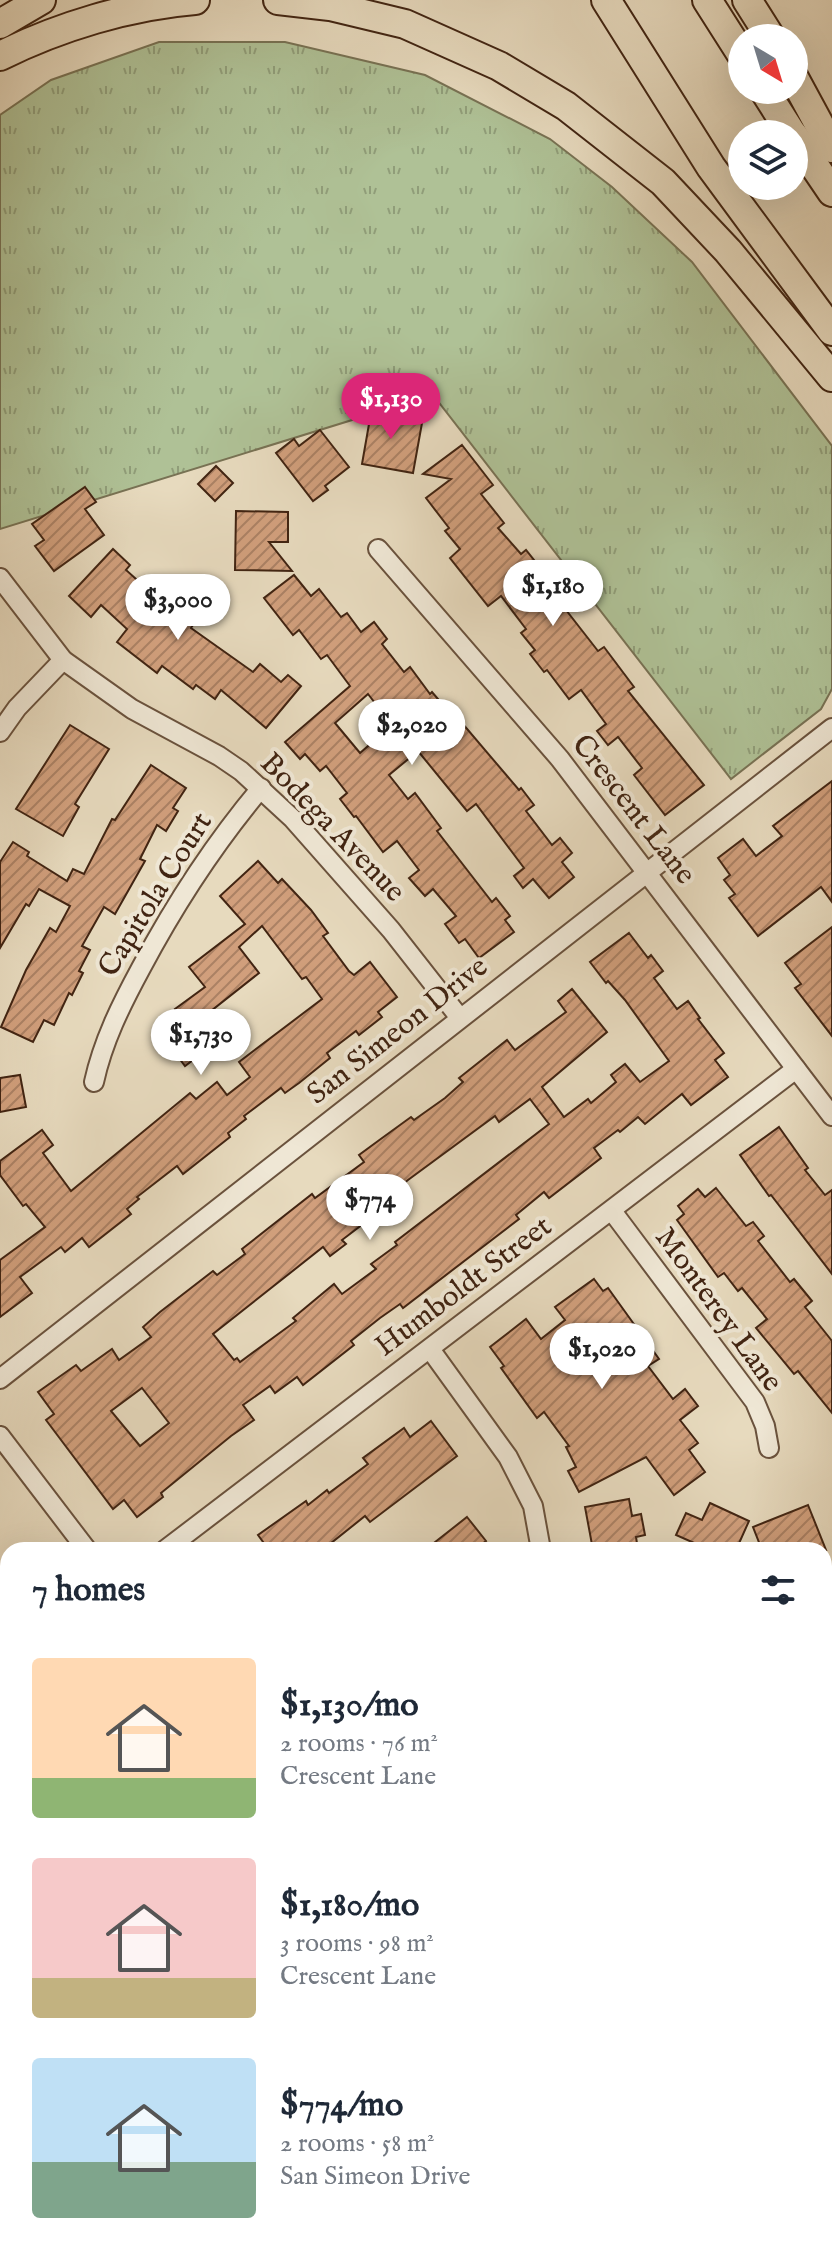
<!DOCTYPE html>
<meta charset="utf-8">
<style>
body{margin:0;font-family:"IM FELL English",serif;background:#f2f2f3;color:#1f2937;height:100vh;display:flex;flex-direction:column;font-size:30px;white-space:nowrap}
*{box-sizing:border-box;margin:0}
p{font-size:26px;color:#747a83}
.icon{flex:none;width:44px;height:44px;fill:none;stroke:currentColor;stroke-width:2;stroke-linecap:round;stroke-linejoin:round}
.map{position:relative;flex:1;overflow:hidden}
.details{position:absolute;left:0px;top:1542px;width:832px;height:714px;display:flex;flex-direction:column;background:#fff;border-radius:24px 24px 0 0;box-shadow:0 8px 32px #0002}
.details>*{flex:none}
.needle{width:52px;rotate:142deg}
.buttons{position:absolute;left:728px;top:24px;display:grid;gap:16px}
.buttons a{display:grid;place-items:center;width:80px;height:80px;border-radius:50%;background:#fff;box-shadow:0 8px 32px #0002;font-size:40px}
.price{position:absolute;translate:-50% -68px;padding:0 18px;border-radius:28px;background:#fff;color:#222;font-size:26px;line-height:52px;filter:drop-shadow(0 2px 4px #0008)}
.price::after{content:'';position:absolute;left:50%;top:48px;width:24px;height:18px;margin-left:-12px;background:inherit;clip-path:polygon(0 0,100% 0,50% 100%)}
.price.active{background:#db2777;color:#fff}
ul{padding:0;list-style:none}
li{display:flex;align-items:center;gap:24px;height:200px;padding:0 32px}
li span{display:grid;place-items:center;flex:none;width:224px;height:160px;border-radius:8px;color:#555}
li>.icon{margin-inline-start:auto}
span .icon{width:96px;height:96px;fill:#fffc;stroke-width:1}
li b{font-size:34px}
h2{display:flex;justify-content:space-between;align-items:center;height:96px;padding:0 32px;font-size:34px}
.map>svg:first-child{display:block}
.grass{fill:url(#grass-tufts);stroke:#787254;stroke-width:2}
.building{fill:url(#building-hatch);stroke:#412412;stroke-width:2;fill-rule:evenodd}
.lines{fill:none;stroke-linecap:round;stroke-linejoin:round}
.minor-casing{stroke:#6a523d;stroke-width:22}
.highway-casing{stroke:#412412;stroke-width:32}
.minor{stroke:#efe7d5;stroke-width:18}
.highway{stroke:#e7dabe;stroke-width:28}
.labels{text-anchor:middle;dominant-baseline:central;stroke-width:8;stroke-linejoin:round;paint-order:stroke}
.street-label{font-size:30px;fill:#412412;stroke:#efe7d5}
</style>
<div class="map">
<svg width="832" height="2255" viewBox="0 0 832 2255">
<defs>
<pattern id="grass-tufts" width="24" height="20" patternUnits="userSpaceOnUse" patternTransform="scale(2)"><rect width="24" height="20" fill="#afc196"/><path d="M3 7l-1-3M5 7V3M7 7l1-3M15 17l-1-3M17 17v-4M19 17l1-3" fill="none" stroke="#909d79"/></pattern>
<pattern id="building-hatch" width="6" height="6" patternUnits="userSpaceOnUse" patternTransform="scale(2)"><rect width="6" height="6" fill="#d19f7c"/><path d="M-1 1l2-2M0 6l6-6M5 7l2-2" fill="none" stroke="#ab8164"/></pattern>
</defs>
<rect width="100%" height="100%" fill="#e7dabe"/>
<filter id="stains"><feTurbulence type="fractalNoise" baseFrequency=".0025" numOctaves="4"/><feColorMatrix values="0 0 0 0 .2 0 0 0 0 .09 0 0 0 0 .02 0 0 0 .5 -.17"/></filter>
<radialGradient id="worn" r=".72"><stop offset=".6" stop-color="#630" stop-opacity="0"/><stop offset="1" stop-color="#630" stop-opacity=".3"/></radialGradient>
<path class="grass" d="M159 42H285L425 75 550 139 612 187 692 262 832 446V689L821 709 731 779 433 395 0 529V115L51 80Z"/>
<g class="building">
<path d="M372 407 401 412 399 419 422 423 413 473 362 464Z"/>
<path d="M320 430 349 467 325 486 328 490 313 501 276 453 294 439 299 446Z"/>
<path d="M462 445 493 485 481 494 504 523 498 528 521 554 526 550 557 589 552 592 598 651 604 647 634 687 628 691 704 785 665 815 634 775 642 768 618 737 608 745 597 731 606 724 581 690 569 699 547 670 544 672 530 654 535 650 521 633 526 629 501 596 488 606 450 558 460 549 445 531 449 528 426 498 451 479 423 474Z"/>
<path d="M216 466 233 483 215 501 198 484Z"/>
<path d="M85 487 96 502 85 509 104 535 54 571 35 546 44 540 32 524Z"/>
<path d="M236 511 288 512V542H269L292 571 235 570Z"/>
<path d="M113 549 130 565 126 570 146 588 144 590 170 609 175 603 197 619 191 628 253 672 260 664 281 682 288 675 301 686 266 728 221 690 215 699 196 685 193 689 162 666 157 673 117 642 127 629 101 605 91 617 69 596Z"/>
<path d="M294 575 311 596 319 589 341 617 347 613 361 632 374 622 387 639 382 644 404 672 410 667 430 694 432 692 449 712 451 710 519 790 521 788 534 805 526 811 552 845 560 838 572 853 562 862 574 877 549 898 533 879 523 888 514 876 524 868 476 804 467 811 418 751 389 775 408 799 415 793 441 828 437 831 492 902 496 898 510 916 505 920 514 932 479 958 465 939 459 943 445 924 456 916 433 889 425 896 409 878 419 870 397 841 383 852 356 816 354 817 340 799 347 793 326 766 320 771 305 754 300 759 285 742 350 686 327 655 321 659 299 630 293 635 264 598ZM368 694 392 725 360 753 335 723Z"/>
<path d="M70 725 109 749 75 804 79 807 63 836 16 809Z"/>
<path d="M151 765 186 788 173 808 178 811 166 831 157 825 140 859 145 861 115 914 104 907 82 946 90 950 79 971 83 973 72 995 69 993 54 1025 44 1020 33 1042 1 1027 26 970 50 928 56 932 70 906 39 889 29 906 26 904 0 948V862L13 842 29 852 27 856 67 881 73 869 84 874 112 819 115 820Z"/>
<path d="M832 781V902L821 887 758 936 729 898 735 894 724 880 730 875 718 858 743 839 756 856 782 836 773 826Z"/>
<path d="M258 861 278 883 282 879 311 910 328 933 323 936 349 971 354 975 370 962 397 997 378 1012 382 1017 359 1035 356 1031 327 1053 330 1058 299 1083 285 1093 281 1088 244 1116 246 1119 228 1133 230 1137 183 1174 177 1166 137 1197 139 1199 127 1209 131 1214 89 1247 82 1238 65 1252 61 1247 20 1277 32 1293 0 1317V1260L45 1227 26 1204 23 1206 0 1175V1161L42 1130 53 1145 43 1153 71 1191 190 1093 196 1099 217 1082 227 1095 250 1077 239 1062 322 999 306 977 302 979 262 926 239 947 259 973 206 1015 223 1037 185 1066 159 1031 179 1015 175 1009 205 987 189 967 245 924 220 896Z"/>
<path d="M832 927V1036L795 988 801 984 785 963Z"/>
<path d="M629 933 648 958 651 955 663 971 654 978 677 1009 688 1001 700 1018 698 1019 724 1053 715 1060 728 1077 691 1105 682 1094 645 1124 638 1117 620 1132 618 1130 594 1148 601 1158 549 1198 544 1192 516 1215 519 1219 403 1308 400 1304 380 1318 351 1341 354 1345 303 1385 297 1377 275 1393 270 1386 243 1405 254 1420 231 1436 161 1493 163 1497 137 1517 124 1500 113 1509 46 1420 54 1414 38 1392 76 1365 81 1371 112 1349 119 1360 151 1337 143 1327 160 1312 213 1271 217 1275 245 1254 242 1249 312 1194 315 1198 364 1162 359 1155 378 1141 411 1117 414 1120 445 1098 463 1082 459 1078 507 1040 515 1050 566 1012 558 1001 572 989 607 1032 542 1087 564 1117 588 1099 591 1103 616 1082 611 1075 625 1064 640 1082 669 1061 625 1000 608 981 606 983 590 962ZM530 1099 549 1124 395 1242 397 1245 371 1264 376 1269 342 1294 334 1284 293 1318 296 1321 240 1362 237 1358 234 1360 213 1334 323 1247 330 1256 346 1244 342 1240 363 1224 360 1219 408 1180 495 1116 499 1122ZM142 1388 169 1423 140 1446 111 1411Z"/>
<path d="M20 1075 26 1107 0 1112V1078Z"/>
<path d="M779 1127 808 1168 805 1170 825 1195 832 1190V1274L771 1195 769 1196 740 1155Z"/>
<path d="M716 1188 746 1226 753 1222 764 1236 758 1241 790 1282 794 1279 812 1301 805 1307 832 1341V1413L798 1371 794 1374 756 1328 767 1319 742 1288 738 1291 724 1273 718 1277 677 1220 684 1214 678 1206 698 1189 705 1197Z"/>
<path d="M594 1279 603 1291 608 1288 659 1359 648 1366 673 1399 685 1389 698 1406 680 1420 698 1443 689 1450 705 1472 674 1495 646 1457 579 1492 568 1471 576 1467 566 1447 569 1446 544 1412 537 1418 501 1368 504 1366 490 1347 526 1319 541 1339 565 1320 555 1307Z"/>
<path d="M431 1421 457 1456 370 1522 365 1516 330 1544 335 1550H269L258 1535 306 1501 308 1505 327 1490 329 1493 368 1464 363 1458 404 1428 410 1437Z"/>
<path d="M629 1499 632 1516 641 1514 645 1535 636 1537 638 1550H593L585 1507Z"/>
<path d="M710 1503 749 1521 736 1550H710L676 1535 686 1513 702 1520Z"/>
<path d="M808 1505 826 1550H762L753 1527Z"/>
<path d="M467 1517 486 1541 474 1550H425Z"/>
</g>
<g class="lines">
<g class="minor-casing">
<g id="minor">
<path d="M378 549 560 759 832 1116"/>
<path d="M0 578 63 660 132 709 219 756 241 771 293 819 391 930 460 1018"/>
<path d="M0 732 17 708 63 660"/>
<path d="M94 1082C103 1041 121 1005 141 968 175 904 214 844 261 788"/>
<path d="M612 1211 755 1402 765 1426 769 1448"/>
<path d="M430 1349 508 1457 533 1506 541 1550"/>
<path d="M0 1379 832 728"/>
<path d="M0 1436 87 1550"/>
<path d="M165 1550 796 1069"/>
<path d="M824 1621 832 1615"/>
<path d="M824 1711 832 1721"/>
<path d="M824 1830 832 1823"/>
<path d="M0 1837 8 1847"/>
<path d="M824 2043 832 2053"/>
<path d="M824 2190 832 2184"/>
<path d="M369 2248 375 2255"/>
<path d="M664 2248 672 2255"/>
<path d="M0 2253 8 2247"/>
<path d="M743 2255 752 2248"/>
</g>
</g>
<g class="highway-casing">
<g id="highway">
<path d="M278 0 330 6 405 24 499 66 566 106 663 182 728 251 832 377"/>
<path d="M606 0 711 167 832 331"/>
<path d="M707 0 742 55"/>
<path d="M747 0 771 38"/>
<path d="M0 24 41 0"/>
<path d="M0 56C58 27 130 5 195 0"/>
<path d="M794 78 832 148"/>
<path d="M764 90 792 134"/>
<path d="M794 136 832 192"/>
</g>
</g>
<use href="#minor" class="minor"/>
<use href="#highway" class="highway"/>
</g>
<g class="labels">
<g class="street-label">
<text transform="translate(633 810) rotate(52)">Crescent Lane</text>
<text transform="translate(332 828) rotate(46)">Bodega Avenue</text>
<text transform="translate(156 895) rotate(-58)">Capitola Court</text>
<text transform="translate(398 1031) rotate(-38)">San Simeon Drive</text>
<text transform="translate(464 1287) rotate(-37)">Humboldt Street</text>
<text transform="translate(718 1310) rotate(54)">Monterey Lane</text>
</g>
</g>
<rect width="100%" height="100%" filter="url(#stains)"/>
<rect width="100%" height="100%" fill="url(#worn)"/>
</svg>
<div class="buttons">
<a><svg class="needle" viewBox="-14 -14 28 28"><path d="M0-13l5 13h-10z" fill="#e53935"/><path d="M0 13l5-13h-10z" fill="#747a83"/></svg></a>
<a><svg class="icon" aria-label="layers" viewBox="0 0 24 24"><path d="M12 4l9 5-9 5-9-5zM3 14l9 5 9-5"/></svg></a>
</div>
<b class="price active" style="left:391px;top:441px">$1,130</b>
<b class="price" style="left:553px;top:628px">$1,180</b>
<b class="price" style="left:178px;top:642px">$3,000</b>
<b class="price" style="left:412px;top:767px">$2,020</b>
<b class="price" style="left:201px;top:1077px">$1,730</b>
<b class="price" style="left:370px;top:1242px">$774</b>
<b class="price" style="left:602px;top:1391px">$1,020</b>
<section class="details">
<h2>7 homes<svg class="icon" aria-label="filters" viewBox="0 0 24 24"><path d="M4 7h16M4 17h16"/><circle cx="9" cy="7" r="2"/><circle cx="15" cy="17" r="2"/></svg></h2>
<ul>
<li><span style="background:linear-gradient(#ffd9b3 75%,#8fb573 0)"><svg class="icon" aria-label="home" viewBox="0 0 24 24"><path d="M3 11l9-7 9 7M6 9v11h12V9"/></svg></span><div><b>$1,130/mo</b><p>2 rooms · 76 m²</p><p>Crescent Lane</p></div></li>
<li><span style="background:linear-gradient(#f6c9c9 75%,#c2b280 0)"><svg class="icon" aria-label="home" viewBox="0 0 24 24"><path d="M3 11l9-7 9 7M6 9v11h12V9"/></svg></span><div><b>$1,180/mo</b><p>3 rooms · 98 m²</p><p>Crescent Lane</p></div></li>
<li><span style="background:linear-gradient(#bfe0f5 65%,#7fa58c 0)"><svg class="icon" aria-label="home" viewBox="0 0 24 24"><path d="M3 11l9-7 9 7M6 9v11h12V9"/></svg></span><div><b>$774/mo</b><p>2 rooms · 58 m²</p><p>San Simeon Drive</p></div></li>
</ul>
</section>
</div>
